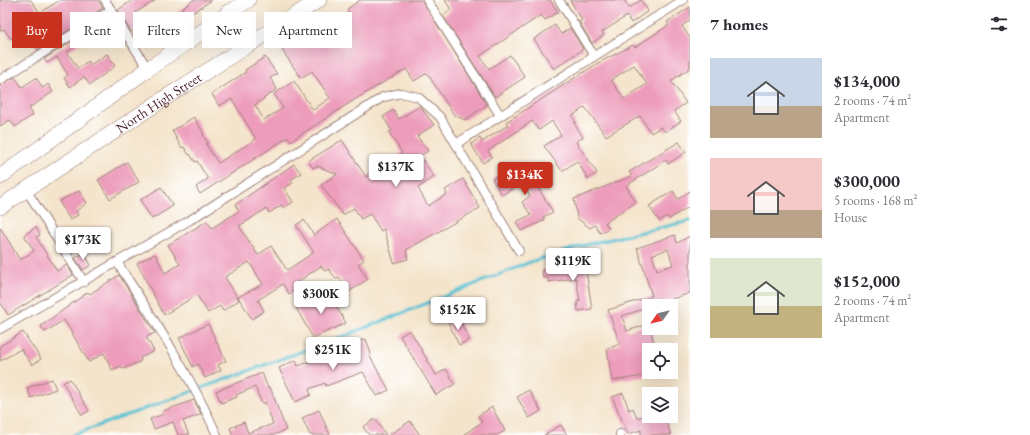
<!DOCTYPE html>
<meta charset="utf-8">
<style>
body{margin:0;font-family:"EB Garamond",serif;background:#f2f2f3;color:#2b2b33;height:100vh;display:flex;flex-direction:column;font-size:15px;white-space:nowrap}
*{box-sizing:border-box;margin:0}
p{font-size:13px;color:#7c7c81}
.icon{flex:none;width:22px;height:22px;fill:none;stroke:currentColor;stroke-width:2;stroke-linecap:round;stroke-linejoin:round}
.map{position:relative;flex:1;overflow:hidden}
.panel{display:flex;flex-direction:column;background:#fff;width:340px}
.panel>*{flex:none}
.guide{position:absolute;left:12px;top:12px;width:380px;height:36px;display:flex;gap:8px}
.needle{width:26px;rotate:236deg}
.tools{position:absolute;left:642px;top:299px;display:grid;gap:8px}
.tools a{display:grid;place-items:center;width:36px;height:36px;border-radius:0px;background:#fff;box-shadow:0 4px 16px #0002;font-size:20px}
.price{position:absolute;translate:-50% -34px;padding:0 9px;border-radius:4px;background:#fff;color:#222;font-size:13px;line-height:26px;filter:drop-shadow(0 1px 2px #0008)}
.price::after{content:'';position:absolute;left:50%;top:24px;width:12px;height:9px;margin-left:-6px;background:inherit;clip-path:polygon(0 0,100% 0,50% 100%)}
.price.active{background:#c8321e;color:#fff}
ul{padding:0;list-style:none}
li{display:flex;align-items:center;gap:12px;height:100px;padding:0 20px}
li span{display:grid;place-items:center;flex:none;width:112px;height:80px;border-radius:0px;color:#555}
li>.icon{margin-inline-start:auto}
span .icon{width:48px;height:48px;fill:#fffc;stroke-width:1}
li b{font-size:17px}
h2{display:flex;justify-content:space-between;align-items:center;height:48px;padding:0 20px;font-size:17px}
.tag{padding:0 14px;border-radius:0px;background:#fff;box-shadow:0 4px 16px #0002;font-size:14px;line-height:36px}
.tag.active{background:#c8321e;color:#fff}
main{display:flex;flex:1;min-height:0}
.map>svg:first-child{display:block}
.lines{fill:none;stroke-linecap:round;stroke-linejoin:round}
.stream{stroke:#58c1d4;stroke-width:3}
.building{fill:#ed9dbb;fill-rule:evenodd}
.street-casing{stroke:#9f827b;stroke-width:10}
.highway-casing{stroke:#9f827b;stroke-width:16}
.street{stroke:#fff;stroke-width:8}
.highway{stroke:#fff;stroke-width:15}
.labels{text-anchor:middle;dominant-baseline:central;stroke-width:4;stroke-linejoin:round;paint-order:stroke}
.street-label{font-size:14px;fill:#4a1f2b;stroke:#fff}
</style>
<main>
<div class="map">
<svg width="690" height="435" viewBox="0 0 690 435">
<rect width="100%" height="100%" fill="#fff"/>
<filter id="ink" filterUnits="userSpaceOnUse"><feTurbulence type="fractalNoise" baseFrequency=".025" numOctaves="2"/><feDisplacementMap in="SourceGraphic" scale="8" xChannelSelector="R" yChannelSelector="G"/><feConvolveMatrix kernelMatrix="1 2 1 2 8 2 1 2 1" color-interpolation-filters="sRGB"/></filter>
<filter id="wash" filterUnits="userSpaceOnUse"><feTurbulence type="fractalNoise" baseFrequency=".012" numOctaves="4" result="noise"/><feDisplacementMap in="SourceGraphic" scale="16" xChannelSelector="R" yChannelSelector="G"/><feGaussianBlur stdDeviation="0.9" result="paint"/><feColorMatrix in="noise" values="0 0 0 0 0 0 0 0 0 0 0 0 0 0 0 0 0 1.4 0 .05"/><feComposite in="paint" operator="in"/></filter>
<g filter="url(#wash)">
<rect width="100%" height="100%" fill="#f4e4cb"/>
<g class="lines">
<path class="stream" d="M73 435 347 335 533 261 589 244 690 221"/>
</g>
<g id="blocks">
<g class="building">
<path d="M0 0H31L40 13 60 0H98L103 8 38 50 27 34 19 40 16 35 11 39 4 29 0 31Z"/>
<path d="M133 0H156L135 13 151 37 142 43 134 30 131 32 118 10Z"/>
<path d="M193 0H212L183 19 178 12Z"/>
<path d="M360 0H422L487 105 465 120 454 115 427 73 414 81 406 69 354 100 291 141 288 137 200 194 196 187 208 179 197 161 195 162 190 154 189 155 184 147 182 148 172 131 194 117 204 134 203 135 208 143 206 144 218 163 256 139 232 99 219 106 212 94 246 72 245 70 265 57 277 74 270 78 277 89 255 105 264 120 283 108 274 94 294 81 313 110 330 98 312 71 301 78 282 50 306 34 308 36 349 12 347 9Z"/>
<path d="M445 0H550L558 12 545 20 541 15 480 56 489 69 510 55 525 77 495 97 443 16 451 10Z"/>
<path d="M570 0H624L629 8 641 0 648 11 631 23 627 16 602 32 604 35 592 43 579 22 582 20Z"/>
<path d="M690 7V20L682 26 690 38V68L671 81 686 103 674 111 681 121 665 132 661 127 651 133 640 116 606 136 585 107 572 116 576 122 574 123 583 137 576 142 597 173 588 179 577 161 562 171 544 146 561 135 552 121 539 130 532 121 488 151 492 157 483 163 471 144 480 138 482 142 508 125 506 122 598 63 633 45 635 47 669 25 667 22ZM634 65 647 84 624 99 611 80Z"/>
<path d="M109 18 122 38 120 40 93 35 67 52 78 68 88 61 90 65 107 54 115 66 90 85 84 77 70 87 64 78 68 75 57 57 47 63 44 59Z"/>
<path d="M555 25 561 34 570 28 583 49 554 69 534 39Z"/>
<path d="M15 77 22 87 36 78 43 88 48 84 53 92 29 108 33 115 15 127 10 120 0 126V85Z"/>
<path d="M420 106 434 125 417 136 428 151 420 156 434 177 418 188 428 206 447 194 445 190 463 179 480 208 406 250 408 259 394 263 384 229 381 231 370 214 361 219 354 208 343 215 321 185 337 174 317 166 313 168 308 161 342 140 366 177 402 153 389 132 392 131 383 117 393 110 399 119Z"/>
<path d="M679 142 686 152 668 164 666 160 626 186 636 202 605 223 609 228 600 233 595 225 590 228 577 218 574 199 632 176 629 172Z"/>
<path d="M127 162 139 182 110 199 98 180Z"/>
<path d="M294 164 301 173 291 180 293 183 284 188 293 202 284 208 282 205 269 213 266 209 239 226 258 255 271 246 287 270 313 253V251L296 225 304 220 314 235 337 219 364 260 358 264 368 279 349 292 339 277 336 279 329 269 325 271 321 266 296 283 299 287 289 294 283 284 258 300 264 311 252 319 238 297 263 284 249 262 225 277 239 300 223 311 220 306 208 313 197 295 164 315 137 263 155 254 165 273 180 264 168 245 207 221 212 228 239 211 235 205Z"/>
<path d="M523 164 553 212 543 217 545 220 521 231 516 222 531 215 522 202 530 196 522 183 502 195 492 179 501 173 504 177Z"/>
<path d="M161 187 173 206 152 219 140 200Z"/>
<path d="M79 191 87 203 76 211 78 215 70 220 59 201Z"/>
<path d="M673 191 678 199 690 191V206L669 219 667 216 659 221 649 206Z"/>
<path d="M0 227 20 260 34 251 24 235 36 227 40 235 36 237 57 271 67 265 73 275 8 315 0 302Z"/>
<path d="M675 235 677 243 690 236V293L622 316 627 331 649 324 656 350H649V375L612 381 607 349 620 344 608 310 652 296 637 248ZM668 249 673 265 657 270 652 255Z"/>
<path d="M84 253 91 265 83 270 75 258Z"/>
<path d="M585 264 592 309 578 311 577 301H580L576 278 548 282V278H543L542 270Z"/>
<path d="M119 275 155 333 146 337 154 351 140 358 141 361 123 369 121 366 112 370 104 353 89 362 64 320 45 332 41 326 88 292 90 294Z"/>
<path d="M327 291 346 323 313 338 296 308Z"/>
<path d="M458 317 469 340 459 345 448 322Z"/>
<path d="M208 324 226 361 218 365 221 370 205 378 198 364 193 367 179 338Z"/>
<path d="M410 330 436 375 446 369 455 384 436 395 400 336Z"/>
<path d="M23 332 41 359 32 365 21 349 0 361V346Z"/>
<path d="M366 339 371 354 369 355 389 390 377 396 363 372 326 386 325 383 309 389 311 395 295 402 279 368 296 360 298 366 352 346 351 344Z"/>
<path d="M262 373 268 388 270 387 286 430 274 435H233L230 428 244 422 248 433 273 424 265 402 262 404 255 387 236 395 237 397 221 403 216 391Z"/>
<path d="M52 379 56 389 31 398 27 388Z"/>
<path d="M70 379 89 411 82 415 63 383Z"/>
<path d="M529 390 541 411 529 418 517 397Z"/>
<path d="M623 393 629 410 633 408 637 418 649 414V416H664L671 435H641V430L628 434 612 397Z"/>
<path d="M194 400 201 414 183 421 189 435H178L173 422 154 429 150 419 164 414 163 411Z"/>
<path d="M492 407 505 431 497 435H463L482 422 478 416Z"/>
<path d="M319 410 330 435H310L302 418Z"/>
<path d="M375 419 386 435H369L363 427Z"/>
<path d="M410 421 420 435H389Z"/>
<path d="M561 425 567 435H544Z"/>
</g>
</g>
</g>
<g filter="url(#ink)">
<use href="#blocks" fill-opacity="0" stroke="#9f827b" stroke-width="1"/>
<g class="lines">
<g class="street-casing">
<g id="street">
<path d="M105 0 148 69"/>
<path d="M427 0 500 115"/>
<path d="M559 0 594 56"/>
<path d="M0 80 111 10"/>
<path d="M456 144 683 0"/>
<path d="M27 191 84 282"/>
<path d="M117 262C153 318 190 374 217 435"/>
<path d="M0 329 190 220 383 97 401 93 418 97 440 117 519 251"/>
<path d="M620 434V435"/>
</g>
</g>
<g class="highway-casing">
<g id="highway">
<path d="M228 12C242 17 246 30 250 44"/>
<path d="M0 177 148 69 248 0"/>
<path id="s1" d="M0 207 168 96 319 0"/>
</g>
</g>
<use href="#street" class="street"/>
<use href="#highway" class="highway"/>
</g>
</g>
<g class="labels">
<g class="street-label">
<text stroke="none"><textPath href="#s1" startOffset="190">North High Street</textPath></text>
</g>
</g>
</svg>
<div class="tools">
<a><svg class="needle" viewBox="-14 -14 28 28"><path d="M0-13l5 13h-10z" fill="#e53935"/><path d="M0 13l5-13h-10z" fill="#7c7c81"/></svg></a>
<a><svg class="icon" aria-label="locate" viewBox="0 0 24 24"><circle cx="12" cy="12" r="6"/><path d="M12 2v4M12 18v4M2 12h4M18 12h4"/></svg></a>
<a><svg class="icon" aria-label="layers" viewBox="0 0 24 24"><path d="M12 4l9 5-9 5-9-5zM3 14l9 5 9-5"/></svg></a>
</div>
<b class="price" style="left:396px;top:188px">$137K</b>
<b class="price active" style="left:525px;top:196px">$134K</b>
<b class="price" style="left:83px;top:261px">$173K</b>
<b class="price" style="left:573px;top:282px">$119K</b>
<b class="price" style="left:321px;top:315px">$300K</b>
<b class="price" style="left:458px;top:331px">$152K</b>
<b class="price" style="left:333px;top:371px">$251K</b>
<div class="guide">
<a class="tag active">Buy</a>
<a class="tag">Rent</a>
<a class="tag">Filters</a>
<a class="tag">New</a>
<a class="tag">Apartment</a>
</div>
</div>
<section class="panel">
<h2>7 homes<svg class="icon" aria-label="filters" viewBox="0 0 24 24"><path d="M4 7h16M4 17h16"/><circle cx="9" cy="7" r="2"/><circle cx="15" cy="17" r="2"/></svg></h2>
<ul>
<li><span style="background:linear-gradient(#c9d6e8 60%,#b9a48a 0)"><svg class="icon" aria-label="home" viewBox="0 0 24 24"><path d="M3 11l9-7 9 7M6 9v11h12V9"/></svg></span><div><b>$134,000</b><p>2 rooms · 74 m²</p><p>Apartment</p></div></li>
<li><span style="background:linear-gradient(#f6c9c9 65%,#b9a48a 0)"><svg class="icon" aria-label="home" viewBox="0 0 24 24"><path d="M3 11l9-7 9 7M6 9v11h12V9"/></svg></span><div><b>$300,000</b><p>5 rooms · 168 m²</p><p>House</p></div></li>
<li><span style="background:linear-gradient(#dfe7d0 60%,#c2b280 0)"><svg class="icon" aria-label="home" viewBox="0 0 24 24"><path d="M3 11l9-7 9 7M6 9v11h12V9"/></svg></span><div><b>$152,000</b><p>2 rooms · 74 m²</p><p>Apartment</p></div></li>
</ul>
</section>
</main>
